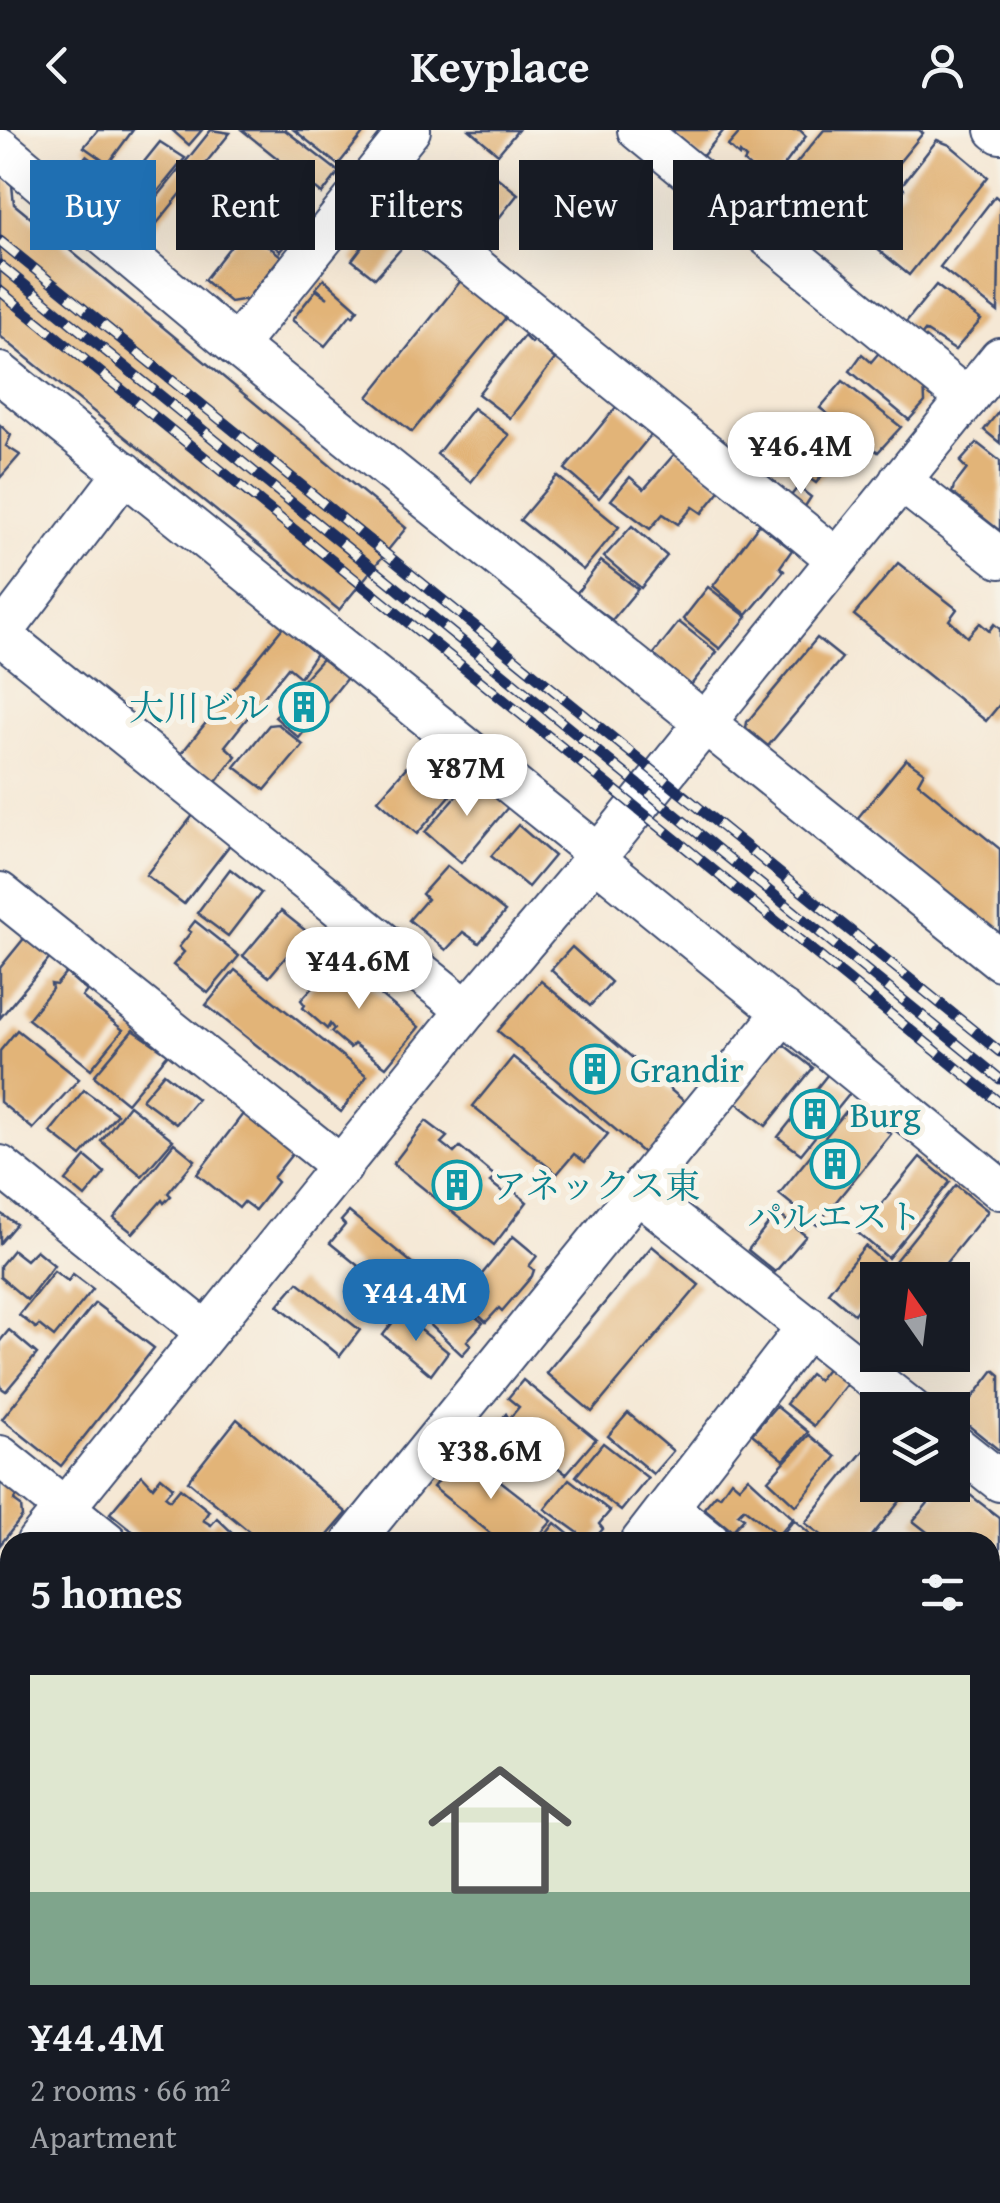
<!DOCTYPE html>
<meta charset="utf-8">
<style>
body{margin:0;font-family:"Gentium Book Plus","Noto Serif JP",serif;background:#242831;color:#f1f3f6;height:100vh;display:flex;flex-direction:column;font-size:38px;white-space:nowrap}
*{box-sizing:border-box;margin:0}
p{font-size:32px;color:#9ea1a6}
.icon{flex:none;width:55px;height:55px;fill:none;stroke:currentColor;stroke-width:2;stroke-linecap:round;stroke-linejoin:round}
.map{position:relative;flex:1;overflow:hidden}
.sheet{position:absolute;left:0px;top:1402px;width:1000px;height:672px;display:flex;flex-direction:column;background:#171b24;border-radius:30px 30px 0 0;box-shadow:0 10px 40px #0002}
.sheet>*{flex:none}
.banner{position:absolute;left:30px;top:30px;width:940px;height:90px;display:flex;gap:20px}
.needle{width:65px;rotate:346deg}
.tools{position:absolute;left:860px;top:1132px;display:grid;gap:20px}
.tools a{display:grid;place-items:center;width:110px;height:110px;border-radius:0px;background:#171b24;box-shadow:0 10px 40px #0002;font-size:50px}
.price{position:absolute;translate:-50% -85px;padding:0 22px;border-radius:35px;background:#fff;color:#222;font-size:32px;line-height:65px;filter:drop-shadow(0 2px 5px #0008)}
.price::after{content:'';position:absolute;left:50%;top:60px;width:30px;height:22px;margin-left:-15px;background:inherit;clip-path:polygon(0 0,100% 0,50% 100%)}
.price.current{background:#1f6fb2;color:#fff}
ul{padding:0;list-style:none}
li{display:grid;align-content:center;gap:20px;height:530px;padding:0 30px}
li+li{border-top:2px solid #363941}
li span{display:grid;place-items:center;height:310px;border-radius:0px;color:#555}
li>.icon{margin-inline-start:auto}
span .icon{width:180px;height:180px;fill:#fffc;stroke-width:1}
li b{font-size:42px}
h2{display:flex;justify-content:space-between;align-items:center;height:120px;padding:0 30px;font-size:42px}
.chip{padding:0 35px;border-radius:0px;background:#171b24;box-shadow:0 10px 40px #0002;font-size:35px;line-height:90px}
.chip.current{background:#1f6fb2;color:#fff}
header{display:flex;justify-content:space-between;align-items:center;height:130px;padding:0 30px;background:#171b24;font-size:45px;font-weight:800}
.map>svg:first-child{display:block}
.green{fill:#82ce8c;stroke:#4e7e75;stroke-width:2.5}
.building{fill:#e2b478}
.lines{fill:none;stroke-linecap:round;stroke-linejoin:round}
.minor-casing{stroke:#3c4b70;stroke-width:44}
.minor{stroke:#fff;stroke-width:40}
.rail-casing{stroke:#1b2f5e;stroke-width:11}
.rail{stroke:#f7f3e8;stroke-width:8;stroke-dasharray:22;stroke-linecap:butt}
.labels{text-anchor:middle;dominant-baseline:central;stroke-width:10;stroke-linejoin:round;paint-order:stroke}
.culture-label{font-size:35px;fill:#0d838f;stroke:#f7f3e8;text-anchor:start}
</style>
<header><svg class="icon" aria-label="back" viewBox="0 0 24 24"><path d="M15 5l-7 7 7 7"/></svg>Keyplace<svg class="icon" aria-label="person" viewBox="0 0 24 24"><circle cx="12" cy="8" r="4"/><path d="M4 21q1-7 8-7t8 7"/></svg></header>
<div class="map">
<svg width="1000" height="2073" viewBox="0 0 1000 2073">
<rect width="100%" height="100%" fill="#f7f3e8"/>
<filter id="ink" filterUnits="userSpaceOnUse"><feTurbulence type="fractalNoise" baseFrequency=".01" numOctaves="2"/><feDisplacementMap in="SourceGraphic" scale="20" xChannelSelector="R" yChannelSelector="G"/><feConvolveMatrix kernelMatrix="1 2 1 2 8 2 1 2 1" color-interpolation-filters="sRGB"/></filter>
<filter id="wash" filterUnits="userSpaceOnUse"><feTurbulence type="fractalNoise" baseFrequency=".0048" numOctaves="4" result="noise"/><feDisplacementMap in="SourceGraphic" scale="40" xChannelSelector="R" yChannelSelector="G"/><feGaussianBlur stdDeviation="2.25" result="paint"/><feColorMatrix in="noise" values="0 0 0 0 0 0 0 0 0 0 0 0 0 0 0 0 0 1.4 0 .05"/><feComposite in="paint" operator="in"/></filter>
<g filter="url(#wash)">
<rect width="100%" height="100%" fill="#f5e8d5"/>
<rect class="green" x="578" y="2065" width="207" height="8"/>
<g id="blocks">
<g class="building">
<path d="M98 0H133L108 34 84 17Z"/>
<path d="M172 0H202L189 15Z"/>
<path d="M211 0 230 3 146 107 134 96Z"/>
<path d="M242 0H285L339 42 322 64Z"/>
<path d="M294 0H366L338 35Z"/>
<path d="M470 0H518L498 24Z"/>
<path d="M673 0H724L701 28 670 4Z"/>
<path d="M742 0H800L806 6 772 52 768 53 744 32 746 29 740 23 739 26 728 16Z"/>
<path d="M824 0H919L923 3 833 113 825 105 821 108 789 81 782 87 765 71Z"/>
<path d="M937 10 950 15 988 47 909 145 855 101 853 93 883 58 896 68 904 59 901 56Z"/>
<path d="M160 12 185 28 150 71 127 53Z"/>
<path d="M86 26 104 39 90 56 72 43Z"/>
<path d="M489 41 518 64 483 108 462 89 473 76 466 70Z"/>
<path d="M0 45 12 55 14 74 406 398 339 480 0 206Z"/>
<path d="M288 50 310 69 300 80 309 86 280 121 250 96Z"/>
<path d="M995 66 1000 70 998 182 940 137Z"/>
<path d="M381 92 407 112 375 148 352 130Z"/>
<path d="M245 98 281 126 247 169 230 172 204 150Z"/>
<path d="M463 148 508 185 412 302 368 267Z"/>
<path d="M324 149 358 179 353 186 351 184 325 216 292 190 316 160 328 168 316 158Z"/>
<path d="M936 155 981 190 955 220 925 201 921 206 905 193Z"/>
<path d="M524 206 531 213 533 210 555 229 510 288 478 264Z"/>
<path d="M884 217 924 250 925 272 909 290 850 241 862 224 871 232Z"/>
<path d="M843 251 901 297 878 322 820 278Z"/>
<path d="M617 276 651 305 599 368 565 339Z"/>
<path d="M473 278 509 305 471 352 437 324Z"/>
<path d="M1000 280V313L984 300Z"/>
<path d="M818 286 851 310 816 353 782 329Z"/>
<path d="M0 295 11 305 6 316 20 325 0 348Z"/>
<path d="M977 313 1000 331V401L952 363 954 356 967 339 960 332Z"/>
<path d="M678 320 723 357 702 383 693 377 678 394 663 384 650 399 611 370 630 347 644 359Z"/>
<path d="M557 346 619 397 583 440 520 390Z"/>
<path d="M798 357 811 367 804 378 790 367Z"/>
<path d="M759 394 792 420 780 437 784 441 747 485 713 456Z"/>
<path d="M632 396 667 426 641 458 604 427Z"/>
<path d="M601 431 638 459 612 490 576 464Z"/>
<path d="M898 433 957 479 949 490 967 507 980 493 989 501 994 494 1000 499V574L986 591 854 485Z"/>
<path d="M708 457 747 487 720 519 683 489Z"/>
<path d="M679 492 717 522 691 555 653 525Z"/>
<path d="M284 496 317 522 300 547 288 537 225 616 236 626 216 652 180 625Z"/>
<path d="M817 508 842 528 768 616 746 598 747 592Z"/>
<path d="M322 529 345 545 346 549 299 608 275 587 291 568 289 565Z"/>
<path d="M278 594 303 615 265 660 235 637 269 595Z"/>
<path d="M906 629 924 642 918 653 1000 719V807L856 690Z"/>
<path d="M410 633 450 666 417 704 378 670Z"/>
<path d="M474 646 509 676 461 733 425 702Z"/>
<path d="M194 684 232 712 184 774 146 745Z"/>
<path d="M518 695 554 726 528 757 491 726Z"/>
<path d="M447 736 505 782 479 813 463 802 446 820 409 790 427 769 422 764Z"/>
<path d="M230 739 261 763 228 806 197 783Z"/>
<path d="M281 781 311 805 294 825 290 822 269 847 243 826Z"/>
<path d="M195 791 239 826 208 863 173 835 184 822 179 817 191 802 188 800Z"/>
<path d="M26 806 51 827 0 888V838Z"/>
<path d="M572 817 611 852 590 876 551 840Z"/>
<path d="M339 828 350 838 356 832 376 849 370 856 419 897 386 937 354 914 350 918 331 902 334 899 330 894 327 899 303 878 305 875 301 870Z"/>
<path d="M235 840 367 946 341 982 206 875Z"/>
<path d="M66 843 87 861 82 867 123 900 91 939 28 889 52 859 51 854 56 855Z"/>
<path d="M541 851 691 977 648 1027 498 901Z"/>
<path d="M17 900 79 949 33 999 0 972V921Z"/>
<path d="M133 900 168 924 127 973 94 946Z"/>
<path d="M779 911 813 938 766 996 732 969Z"/>
<path d="M513 927 608 1004 585 1032 574 1024 557 1044 473 976Z"/>
<path d="M164 943 197 969 176 994 142 969Z"/>
<path d="M828 944 852 961 801 1024 778 1007Z"/>
<path d="M84 960 117 984 81 1026 50 1002Z"/>
<path d="M852 974 891 1004 817 1095 779 1064Z"/>
<path d="M129 975 173 1010 142 1046 101 1011Z"/>
<path d="M246 980 292 1017 289 1020 293 1023 273 1048 277 1052 255 1080 244 1072 239 1078 197 1044Z"/>
<path d="M426 991 447 1007 441 1013 454 1023 460 1017 496 1047 490 1052 504 1063 509 1057 527 1072 494 1115 393 1034Z"/>
<path d="M174 1013 195 1030 168 1063 171 1066 164 1073 162 1070 133 1103 114 1088Z"/>
<path d="M86 1027 105 1043 85 1067 66 1051Z"/>
<path d="M920 1027 950 1052 888 1128 858 1103Z"/>
<path d="M956 1055 988 1081 932 1150H909L891 1136Z"/>
<path d="M349 1082 438 1154 414 1183 384 1159 400 1139 383 1156 330 1113 345 1095 341 1091Z"/>
<path d="M0 1083 16 1094 0 1113Z"/>
<path d="M777 1083 806 1106 775 1142 748 1120Z"/>
<path d="M513 1106 537 1126 529 1136 534 1140 532 1146 502 1181 499 1178 486 1192 461 1170Z"/>
<path d="M652 1116 699 1155 592 1282 546 1243Z"/>
<path d="M865 1116 890 1138 878 1150 854 1184 828 1162Z"/>
<path d="M13 1120 26 1130 36 1120 54 1135 27 1170 0 1147V1136Z"/>
<path d="M54 1141 68 1151 73 1144 93 1159 54 1207 39 1195 36 1198 19 1185Z"/>
<path d="M298 1152 360 1200 340 1226 278 1175Z"/>
<path d="M444 1161 483 1193 467 1211 471 1215 462 1225 420 1185Z"/>
<path d="M878 1165V1211L861 1198 867 1192 860 1187Z"/>
<path d="M95 1173 154 1218 61 1336 2 1289Z"/>
<path d="M400 1183 448 1222 431 1245 383 1205Z"/>
<path d="M9 1200 37 1224 6 1261 0 1257V1211Z"/>
<path d="M829 1236 849 1251 814 1296 786 1274 810 1244 818 1250Z"/>
<path d="M994 1240 1000 1245V1321L958 1287Z"/>
<path d="M523 1250 596 1309 566 1344 500 1291 506 1284 509 1289 519 1277 508 1268Z"/>
<path d="M776 1276 808 1302 784 1330 752 1304Z"/>
<path d="M628 1283 673 1321 653 1344 608 1306Z"/>
<path d="M237 1289 347 1383 322 1412H262L188 1351Z"/>
<path d="M878 1303V1355H913L867 1412H831L805 1393Z"/>
<path d="M809 1305 836 1327 796 1376 768 1350Z"/>
<path d="M603 1313 648 1348 621 1381 576 1346Z"/>
<path d="M462 1321 552 1391 533 1412H501L433 1357Z"/>
<path d="M142 1345 153 1357 161 1347 173 1357 165 1366 170 1370 180 1358 209 1381 203 1390 211 1395 217 1388 238 1408 234 1412H146L110 1383Z"/>
<path d="M748 1347 793 1388 778 1405 744 1378 738 1384 744 1388 732 1401 704 1378 716 1364 720 1366 731 1350 739 1357Z"/>
<path d="M0 1348 18 1365 14 1371 21 1376 22 1387 0 1415Z"/>
<path d="M569 1349 610 1381 599 1394 603 1399 591 1412 545 1379Z"/>
<path d="M952 1351 1000 1388V1421L990 1434V1412H940L913 1391 943 1355H952Z"/>
<path d="M794 1390 820 1412H776Z"/>
<path d="M555 1393 578 1412H540Z"/>
<path d="M1000 1440V1469L990 1460V1452Z"/>
<path d="M10 1503V1568L0 1560V1515Z"/>
<path d="M0 1567 10 1575V1633L0 1624Z"/>
<path d="M990 1581H1000V1617H991Z"/>
<rect x="990" y="1624" width="10" height="35"/>
<path d="M10 1664V1731L0 1723V1676Z"/>
<path d="M990 1813H994L996 1865H990Z"/>
<path d="M10 1865V1930L0 1922V1877Z"/>
<rect x="990" y="1968" width="10" height="43"/>
<path d="M10 1987V2040H0V1988Z"/>
<path d="M990 2032H1000V2073H939L938 2065H990Z"/>
<path d="M63 2065H90L91 2073H63Z"/>
<rect x="121" y="2065" width="30" height="8"/>
<rect x="159" y="2065" width="41" height="8"/>
<rect x="256" y="2065" width="62" height="8"/>
<path d="M336 2065H438L439 2073H337Z"/>
<rect x="445" y="2065" width="37" height="8"/>
<path d="M487 2065H523L524 2073H487Z"/>
<path d="M535 2065H573L574 2073H535Z"/>
<path d="M858 2065H894L895 2070 892 2073H859Z"/>
<rect x="899" y="2065" width="35" height="8"/>
</g>
</g>
</g>
<g filter="url(#ink)">
<use href="#blocks" fill-opacity="0" stroke="#3c4b70" stroke-width="2.5"/>
<g class="lines">
<g class="minor-casing">
<g id="minor">
<path d="M638 0 967 269"/>
<path d="M996 0 1000 3"/>
<path d="M0 18 236 216 1000 830"/>
<path d="M370 52 836 428"/>
<path d="M236 216 410 0"/>
<path d="M0 243 598 724"/>
<path d="M900 350 1000 428"/>
<path d="M1 505 467 880"/>
<path d="M0 506 125 342"/>
<path d="M595 729 1000 1059"/>
<path d="M0 763 342 1037"/>
<path d="M0 1036 206 1202"/>
<path d="M637 1062 912 1280"/>
<path d="M952 1313 1000 1351"/>
<path d="M0 1326 107 1412"/>
<path d="M669 1379 710 1412"/>
<path d="M37 1412 467 880 595 729 1000 228"/>
<path d="M353 1412 784 882"/>
<path d="M641 1412 808 1196"/>
<path d="M0 1459 10 1446"/>
<path d="M0 1849 10 1836"/>
<path d="M990 1912 1000 1911"/>
<path d="M0 1943H10"/>
<path d="M217 2065V2073"/>
<path d="M798 2065V2073"/>
</g>
</g>
<use href="#minor" class="minor"/>
<g class="rail-casing">
<g id="rail">
<path d="M0 111 1000 922"/>
<path d="M0 135 1000 949"/>
<path d="M0 161 1000 973"/>
</g>
</g>
<use href="#rail" class="rail"/>
</g>
</g>
<defs>
<g id="building-ring" transform="scale(2.5)"><circle r="9.5" fill="#f7f3e8" stroke="#0f9aa8" stroke-width="1.5"/><path d="M-4-6H4V6H1V3H-1V6H-4ZM-2.5-4.3h1.7v1.8h-1.7ZM.8-4.3h1.7v1.8H.8ZM-2.5-1h1.7V.8h-1.7ZM.8-1h1.7V.8H.8Z" fill="#0f9aa8"/></g>
</defs>
<g fill-rule="evenodd">
<use href="#building-ring" x="304" y="577"/>
<use href="#building-ring" x="595" y="939"/>
<use href="#building-ring" x="815" y="984"/>
<use href="#building-ring" x="835" y="1034"/>
<use href="#building-ring" x="457" y="1055"/>
</g>
<g class="labels">
<g class="culture-label">
<text x="269" y="577" text-anchor="end">大川ビル</text>
<text x="630" y="939">Grandir</text>
<text x="850" y="984">Burg</text>
<text x="492" y="1055">アネックス東</text>
<text x="835" y="1086" text-anchor="middle">パルエスト</text>
</g>
</g>
</svg>
<div class="tools">
<a><svg class="needle" viewBox="-14 -14 28 28"><path d="M0-13l5 13h-10z" fill="#e53935"/><path d="M0 13l5-13h-10z" fill="#9ea1a6"/></svg></a>
<a><svg class="icon" aria-label="layers" viewBox="0 0 24 24"><path d="M12 4l9 5-9 5-9-5zM3 14l9 5 9-5"/></svg></a>
</div>
<b class="price" style="left:801px;top:367px">¥46.4M</b>
<b class="price" style="left:467px;top:689px">¥87M</b>
<b class="price" style="left:359px;top:882px">¥44.6M</b>
<b class="price current" style="left:416px;top:1214px">¥44.4M</b>
<b class="price" style="left:491px;top:1372px">¥38.6M</b>
<div class="banner">
<a class="chip current">Buy</a>
<a class="chip">Rent</a>
<a class="chip">Filters</a>
<a class="chip">New</a>
<a class="chip">Apartment</a>
</div>
<section class="sheet">
<h2>5 homes<svg class="icon" aria-label="filters" viewBox="0 0 24 24"><path d="M4 7h16M4 17h16"/><circle cx="9" cy="7" r="2"/><circle cx="15" cy="17" r="2"/></svg></h2>
<ul>
<li><span style="background:linear-gradient(#dfe7d0 70%,#7fa58c 0)"><svg class="icon" aria-label="home" viewBox="0 0 24 24"><path d="M3 11l9-7 9 7M6 9v11h12V9"/></svg></span><div><b>¥44.4M</b><p>2 rooms · 66 m²</p><p>Apartment</p></div></li>
</ul>
</section>
</div>
